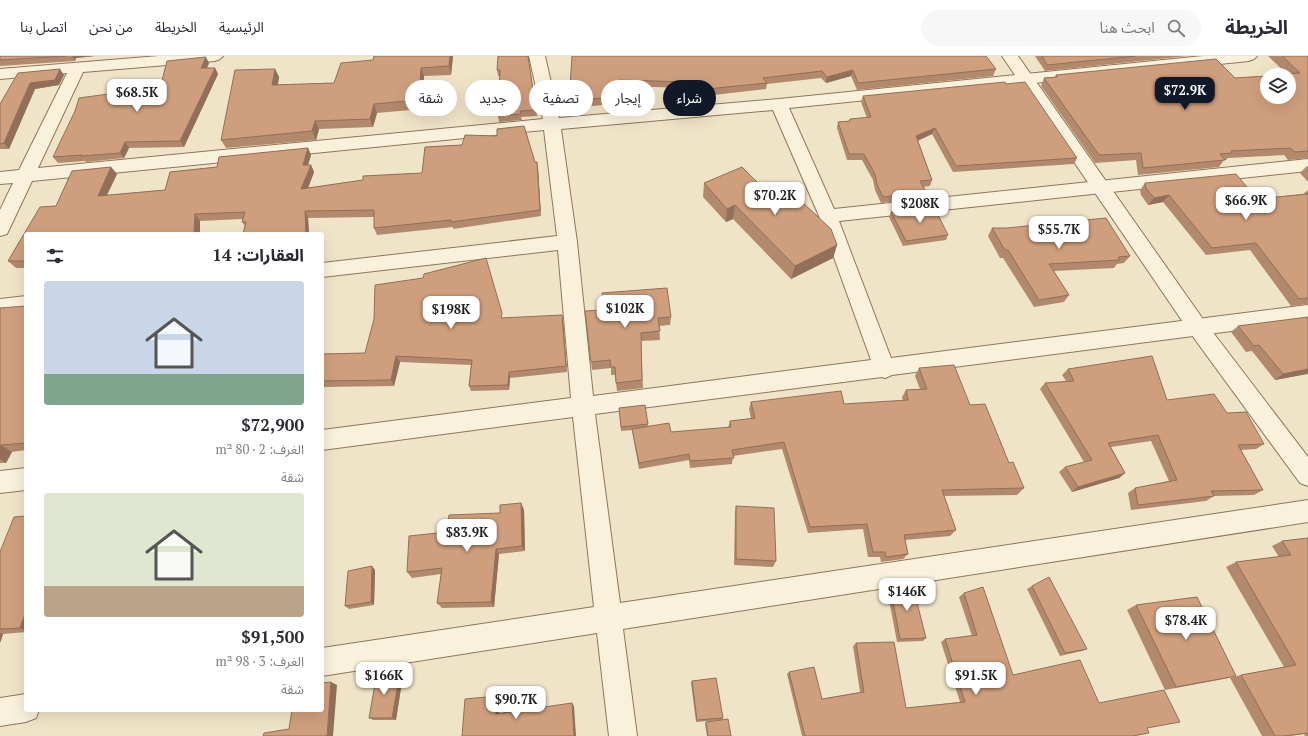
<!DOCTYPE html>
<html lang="ar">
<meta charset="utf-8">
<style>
body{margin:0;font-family:"PT Serif","Noto Sans Arabic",serif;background:#f7f7f7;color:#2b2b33;direction:rtl;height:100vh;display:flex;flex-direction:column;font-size:15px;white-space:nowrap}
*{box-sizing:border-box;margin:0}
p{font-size:13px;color:#7c7c81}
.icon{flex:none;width:22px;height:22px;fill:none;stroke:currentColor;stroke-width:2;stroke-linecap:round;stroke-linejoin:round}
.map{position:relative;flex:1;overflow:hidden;direction:ltr}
.details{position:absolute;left:24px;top:176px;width:300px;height:480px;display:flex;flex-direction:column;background:#fff;border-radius:4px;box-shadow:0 4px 16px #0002;direction:rtl}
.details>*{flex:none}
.top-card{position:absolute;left:336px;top:24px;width:380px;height:36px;direction:rtl;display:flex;gap:8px}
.fabs{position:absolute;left:1260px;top:12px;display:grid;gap:8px}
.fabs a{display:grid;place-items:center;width:36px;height:36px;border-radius:50%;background:#fff;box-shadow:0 4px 16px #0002;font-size:20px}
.price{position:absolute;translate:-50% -34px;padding:0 9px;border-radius:8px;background:#fff;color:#222;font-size:13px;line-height:26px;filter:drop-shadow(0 1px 2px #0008)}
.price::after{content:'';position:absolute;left:50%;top:24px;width:12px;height:9px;margin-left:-6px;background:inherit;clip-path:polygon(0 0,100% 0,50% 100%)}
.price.current{background:#111827;color:#fff}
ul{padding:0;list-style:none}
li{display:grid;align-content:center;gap:8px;height:212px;padding:0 20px}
li span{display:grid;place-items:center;height:124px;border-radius:4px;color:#555}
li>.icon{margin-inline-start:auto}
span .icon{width:72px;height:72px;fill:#fffc;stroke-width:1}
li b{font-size:17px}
h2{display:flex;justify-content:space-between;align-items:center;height:48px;padding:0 20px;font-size:17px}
.chip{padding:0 14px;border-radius:18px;background:#fff;box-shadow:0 4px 16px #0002;font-size:14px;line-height:36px}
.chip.current{background:#111827;color:#fff}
header{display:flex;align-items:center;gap:24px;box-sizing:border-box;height:56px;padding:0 20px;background:#fff;border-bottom:1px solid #e1e1e2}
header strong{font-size:19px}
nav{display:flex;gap:22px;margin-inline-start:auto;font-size:14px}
.search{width:280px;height:36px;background:#f7f7f7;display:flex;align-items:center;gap:10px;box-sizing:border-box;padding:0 14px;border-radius:22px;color:#7c7c81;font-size:15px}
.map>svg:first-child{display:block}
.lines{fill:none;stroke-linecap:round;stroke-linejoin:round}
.minor-casing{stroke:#8d765c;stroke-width:2}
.tertiary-casing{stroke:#8d765c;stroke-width:2}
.minor{fill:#faf1dc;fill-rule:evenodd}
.tertiary{fill:#faf1dc;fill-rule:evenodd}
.wall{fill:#b2896c}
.shaded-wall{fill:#916f58}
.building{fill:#cf9f7d;stroke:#916f58}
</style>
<header>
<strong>الخريطة</strong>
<div class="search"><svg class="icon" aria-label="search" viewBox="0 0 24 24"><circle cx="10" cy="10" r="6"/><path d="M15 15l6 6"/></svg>ابحث هنا</div>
<nav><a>الرئيسية</a><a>الخريطة</a><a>من نحن</a><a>اتصل بنا</a></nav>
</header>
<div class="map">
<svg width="1308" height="680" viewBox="0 0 1308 680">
<rect width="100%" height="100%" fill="#f0e4c8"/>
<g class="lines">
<g class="minor-casing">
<g id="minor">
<path d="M159 0H223L220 3 215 5 83 16 38 112 543 63 529 0H545L559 62 779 43 1203 0H1257L1254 3 1249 5 789 52 834 153 1308 103V115L839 165 891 302 1308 249V265L892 319 885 322 882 321 595 358 620 547 1308 444V466L623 573 637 680H609L597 577 322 620V592L594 551 573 361 322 394V374L571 342 558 194 322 221V207L557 180 544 74 32 125 7 178 0 180V154L13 127 0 128V116L19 114 67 17 0 23V13ZM773 54 819 160 871 304 593 340 577 186 561 73Z"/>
<path d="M26 240V256L0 259V243Z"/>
<path d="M26 412V434L0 437V415Z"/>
<path d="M26 638V654H39L36 662 26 666 0 670V642Z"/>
</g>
</g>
<g class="tertiary-casing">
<path id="tertiary" d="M1002 0H1018L1205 266 1308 401V430L1300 427 1191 278Z"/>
</g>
<use href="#minor" class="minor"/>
<use href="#tertiary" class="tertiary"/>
</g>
<g class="wall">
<path d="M0 0H95L76 2 75 5 0 10Z"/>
<path d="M453 0 451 19 424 20 422 53 377 57 373 71 319 73 316 84 226 92 221 84 275 13 279 21 278 29 334 27Z"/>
<path d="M528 0 537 60 521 61 522 64 499 66 498 60 500 20H498L497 14Z"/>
<path d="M572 0 996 13 993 20 857 34 851 20 826 27 821 22 767 28 766 33 687 42 688 32 621 30 625 40V47L570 52 569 45Z"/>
<path d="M1035 0H1188L1045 15Z"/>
<path d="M1268 0H1308V102L1288 104 1284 99 1228 102 1226 104H1224L1219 111 1138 119 1136 104 1095 107 1041 30 1044 22 1055 21 1056 19 1235 22 1287 18Z"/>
<path d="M209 7 207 12H215L218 18 184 91 129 92 124 102 86 106 85 105 58 107 53 101 160 32Z"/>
<path d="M64 19 59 29 35 33 9 93H0V48Z"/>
<path d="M1006 28 1077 102 1074 108 953 116 932 78 918 85 932 124 930 130 923 131 926 136 923 142 881 147 875 134 873 124 862 104H847L837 72 838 66 849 65 850 63 867 62 861 46 863 40Z"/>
<path d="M524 70 535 106H537L538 112 541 160 453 173V171L377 179 374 172V161L308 162 309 178H243L245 170 242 166 243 163 200 165V178H26V212H16L8 205 40 151 56 150 72 115 111 111 117 118 107 139 165 134 170 116 217 111 219 101 308 92 311 99 308 109H311L314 116 308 132 363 124V120L422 117 425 91 462 89 465 79 497 80V73Z"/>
<path d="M1307 110H1308V126L1300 117Z"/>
<path d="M704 127 771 140 837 189 833 202 791 223 733 163 726 166 703 141Z"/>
<path d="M1145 127 1257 143 1303 138 1308 134V248L1291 250 1250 194 1206 199 1163 146 1148 149 1141 139 1140 134Z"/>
<path d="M891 156 948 179 946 184 903 190 889 161Z"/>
<path d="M992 172 1130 200 1124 207 1117 208 1114 212 1054 215 1069 239 1064 246 1034 251 1003 202H1000L988 180Z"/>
<path d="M26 250V394L12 396 6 407H0V252Z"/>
<path d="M604 254 671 261 670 269 659 270 660 284 641 285 643 332 617 335 615 319H611V312L592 314 591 306Z"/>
<path d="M1308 261V319L1307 318 1275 324 1252 295 1246 296 1231 276 1238 270Z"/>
<path d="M504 262 563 265 567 316 510 322 509 334 471 335 469 330 471 309 400 306 394 330 322 331V298L365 297Z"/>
<path d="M919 312 970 349 1009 407 1024 432 1017 439 944 440 956 474 950 480 905 484 908 498 903 503 881 506 880 501H868L863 473 808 477 782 393 733 400 732 408 690 412 689 404 639 413 633 380 632 374 621 375 619 352 645 349 648 370 671 376 728 372 730 365 751 363 749 353 751 346 844 348 903 345 902 341 906 334 920 333 915 320Z"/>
<path d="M1068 313 1167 344 1227 357 1264 388 1256 393 1241 394 1263 434 1254 439 1214 440 1206 445 1131 454 1128 437 1135 432 1169 425 1151 385 1111 391 1125 417 1119 422 1072 436 1059 416 1065 411 1084 406 1040 333 1045 327 1066 325 1062 319Z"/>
<path d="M521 447 524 454 525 495 499 498 494 551 442 552 437 547 441 518 412 522 407 516 447 476 500 457Z"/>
<path d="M736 450 776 505 773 511 734 509 735 457Z"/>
<path d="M26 460V576L3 578 0 587V496Z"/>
<path d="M1308 482V680H1305L1304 678 1290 680H1262L1230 622 1241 619 1284 611 1226 511 1236 506 1279 501 1272 490 1282 485Z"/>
<path d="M375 514 374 549 349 553 345 550Z"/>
<path d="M890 530 926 582 923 585 897 586 887 533Z"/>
<path d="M1032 530 1087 593 1082 595 1060 600 1027 533Z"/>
<path d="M964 537 1013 619 1099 647 1147 673 1134 680H802L787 618 789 616 822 643 860 636 853 590 856 587 906 652 960 646 941 586 945 583 972 580 959 541Z"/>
<path d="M1136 549 1236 620 1224 623 1165 634 1127 554Z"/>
<path d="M403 619 396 664H373L369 662Z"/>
<path d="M692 625 723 662 722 664 696 666 691 627Z"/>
<path d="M706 666 731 680H707L705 668Z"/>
</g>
<g class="shaded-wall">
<path d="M72 0H95L76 2 75 5Z"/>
<path d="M450 0H453L451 19 449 10Z"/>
<path d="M206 1 209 7 204 18 201 12Z"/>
<path d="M215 12 218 18 184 91 180 85Z"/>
<path d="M421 12 424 20 422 53 419 44Z"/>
<path d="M60 13 64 19 59 29 35 33 9 93 4 87 30 27Z"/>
<path d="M275 13 279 21 276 37 272 29Z"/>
<path d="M853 14 851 20 826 27 827 21Z"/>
<path d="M374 48 377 57 373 71 370 63Z"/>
<path d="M315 65 319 73 316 84 312 75Z"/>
<path d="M935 72 932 78 914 86 916 80Z"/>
<path d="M125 86 129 92 124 102 120 97Z"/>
<path d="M308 92 311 99 306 116 303 109Z"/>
<path d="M537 106 538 112 541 160 540 154Z"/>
<path d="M311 109 314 116 305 140 301 133Z"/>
<path d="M111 111 117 118 103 147 98 140Z"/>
<path d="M1169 139 1163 146 1148 149 1154 142Z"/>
<path d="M735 149 733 163 726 166 727 153Z"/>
<path d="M305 155 308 162 309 178H306Z"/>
<path d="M195 158 200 165V178H194Z"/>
<path d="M837 189 833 202 791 223 795 210Z"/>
<path d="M562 259 563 265 567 316 566 310Z"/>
<path d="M396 300 400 306 394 330 391 324Z"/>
<path d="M1308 313V317L1307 318 1275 324 1283 318Z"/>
<path d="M509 316 510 322 509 334 508 329Z"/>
<path d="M1 389 12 396 6 407 0 403V392Z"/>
<path d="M1125 417 1119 422 1072 436 1078 431Z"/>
<path d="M521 447 524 454 525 495 522 490Z"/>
<path d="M496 493 499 498 494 551 491 546Z"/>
<path d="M372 510 375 514 374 549 371 546Z"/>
<path d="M26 556V574L20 572Z"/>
<path d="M0 577 3 578 0 587Z"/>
<path d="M400 617 403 619 396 664 392 662Z"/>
<path d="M331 626 337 629 333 680H327Z"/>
<path d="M497 640 500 643 499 660 496 658Z"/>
<path d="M572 647 574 650 576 680H574Z"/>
</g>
<g class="building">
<path d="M0 0H66L0 4Z"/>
<path d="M374 0H450L449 10 421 12 419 44 374 48 370 63 315 65 312 75 221 84 235 14 275 13 272 29 334 27 341 7 373 4Z"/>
<path d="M498 0H528L536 54 520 55 521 58 498 60 500 14H497Z"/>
<path d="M572 0H986L996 13 858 27 853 14 827 21 822 15 763 22 767 27 687 35 688 26 619 24 625 40 569 45Z"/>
<path d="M1042 0H1136L1047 9Z"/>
<path d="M1282 0H1308V95L1295 96 1290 92 1231 95 1232 97 1220 98 1225 104 1143 112 1141 97 1099 99 1044 22 1057 21 1056 19 1216 3 1235 22 1267 20V41H1289V19H1273L1300 17Z"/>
<path d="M206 1 201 12H215L180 85 125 86 120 97 81 100 82 99 53 101 75 55 79 42 123 36 124 33 160 32 167 5Z"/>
<path d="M60 13 55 24 30 27 4 87 0 88V48L18 17Z"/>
<path d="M1005 26 1006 28 1025 26 1077 102 956 110 935 72 916 80 932 124 920 125 926 136 883 141 877 128 875 118 864 98H849L838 66 850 65V63L871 61 863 40Z"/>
<path d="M524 70 535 106H537L540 154 451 166V164L374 172V154L305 155 306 178H243L246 166H242L245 156 195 158 194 178H26V205H8L40 151 56 150 72 115 111 111 98 140 165 134 170 116 217 111 219 101 308 92 303 109H311L301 133 363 124V120L422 117 425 91 462 89 465 79 497 80V73Z"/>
<path d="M742 111 771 140 787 132 831 173 837 189 795 210 735 149 727 153 704 127Z"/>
<path d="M1236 118 1257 143 1308 138V242L1299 243 1256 187 1212 192 1169 139 1154 142 1146 132 1145 127Z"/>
<path d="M934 151 948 179 906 185 891 156Z"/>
<path d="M1106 162 1130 200 1118 201 1120 204 1049 208 1069 239 1039 244 1008 194H1005L992 172H1007Z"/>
<path d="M486 202 502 257 501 262 562 259 566 310 509 316 508 329 469 330 472 304 396 300 391 324 322 325V298L365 297 374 263 375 229 423 222 424 218Z"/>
<path d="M667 232 671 261 658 262 660 275 641 277 642 324 616 327 615 311H611L610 304 591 306 585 255 604 254 602 237Z"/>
<path d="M26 250V387L1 389 0 392V252Z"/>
<path d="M1308 261V313L1283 318 1259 289 1254 290 1238 270Z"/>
<path d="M1152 300 1167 344 1214 338 1227 357 1246 356 1264 388 1238 389 1263 434 1211 435 1214 440 1138 449 1135 432 1177 424 1158 379 1108 387 1125 417 1078 431 1065 411 1092 404 1045 327 1074 325 1068 313Z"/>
<path d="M954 309 970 349 985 348 1009 407 1013 406 1024 432 942 434 956 474 904 479 908 498 886 501 885 496H873L867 468 810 471 784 386 732 394 734 402 690 405 689 398 639 407 632 373 669 367 671 376 731 371 730 365 755 362 751 346 841 335 844 348 908 344 906 334 927 333 919 312Z"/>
<path d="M645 349 648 368 621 371 619 352Z"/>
<path d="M521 447 522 490 496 493 491 546 437 547 442 512 407 516 409 480 447 476 449 459 500 457V449Z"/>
<path d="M736 450 774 452 776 505 736 503Z"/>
<path d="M26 460V556L20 572 0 573V496L14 461Z"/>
<path d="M1308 482V677L1284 680H1275L1241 619 1296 609 1236 506 1291 499 1282 485Z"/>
<path d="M372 510 371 546 345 550 348 515Z"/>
<path d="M1049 521 1087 593 1065 597 1032 530Z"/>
<path d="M912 527 926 582 900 583 890 530Z"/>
<path d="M983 531 1013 619 1080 604 1099 647 1164 634 1180 666 1147 672 1149 677 1133 680H805L789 616 814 611 822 643 864 636 856 587 894 586 906 652 965 646 945 583 977 579 964 537Z"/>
<path d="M1197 541 1236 620 1176 631 1136 549Z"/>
<path d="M377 617H400L392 662H369Z"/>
<path d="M716 622 723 662 697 664 692 625Z"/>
<path d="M331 626 327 680H263L264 677 289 673 292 654H322V627Z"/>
<path d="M497 640 496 658 572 647 574 680H462L465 643Z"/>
<path d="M728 663 731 680H708L706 666Z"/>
</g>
</svg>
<div class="fabs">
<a><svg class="icon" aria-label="layers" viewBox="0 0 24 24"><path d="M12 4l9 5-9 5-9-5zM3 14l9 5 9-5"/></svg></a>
</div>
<b class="price current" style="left:1185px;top:55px">$72.9K</b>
<b class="price" style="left:137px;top:57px">$68.5K</b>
<b class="price" style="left:775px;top:160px">$70.2K</b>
<b class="price" style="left:1246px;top:165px">$66.9K</b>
<b class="price" style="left:920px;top:168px">$208K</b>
<b class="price" style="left:1059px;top:194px">$55.7K</b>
<b class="price" style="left:625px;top:273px">$102K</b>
<b class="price" style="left:451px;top:274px">$198K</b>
<b class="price" style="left:467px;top:497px">$83.9K</b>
<b class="price" style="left:907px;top:556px">$146K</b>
<b class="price" style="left:1186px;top:585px">$78.4K</b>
<b class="price" style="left:384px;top:640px">$166K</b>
<b class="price" style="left:976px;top:640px">$91.5K</b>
<b class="price" style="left:516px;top:664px">$90.7K</b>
<div class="top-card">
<a class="chip current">شراء</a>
<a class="chip">إيجار</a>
<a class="chip">تصفية</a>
<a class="chip">جديد</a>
<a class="chip">شقة</a>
</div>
<section class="details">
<h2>العقارات: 14<svg class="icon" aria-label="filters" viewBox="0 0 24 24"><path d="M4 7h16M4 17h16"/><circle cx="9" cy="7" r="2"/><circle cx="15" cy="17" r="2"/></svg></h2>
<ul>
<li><span style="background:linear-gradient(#c9d6e8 75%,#7fa58c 0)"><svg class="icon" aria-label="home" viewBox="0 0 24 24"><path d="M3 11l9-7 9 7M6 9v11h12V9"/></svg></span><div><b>$72,900</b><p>الغرف: 2 · 80 m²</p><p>شقة</p></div></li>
<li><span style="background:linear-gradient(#dfe7d0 75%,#b9a48a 0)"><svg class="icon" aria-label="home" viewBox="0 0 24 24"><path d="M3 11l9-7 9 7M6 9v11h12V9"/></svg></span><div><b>$91,500</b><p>الغرف: 3 · 98 m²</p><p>شقة</p></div></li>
</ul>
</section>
</div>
